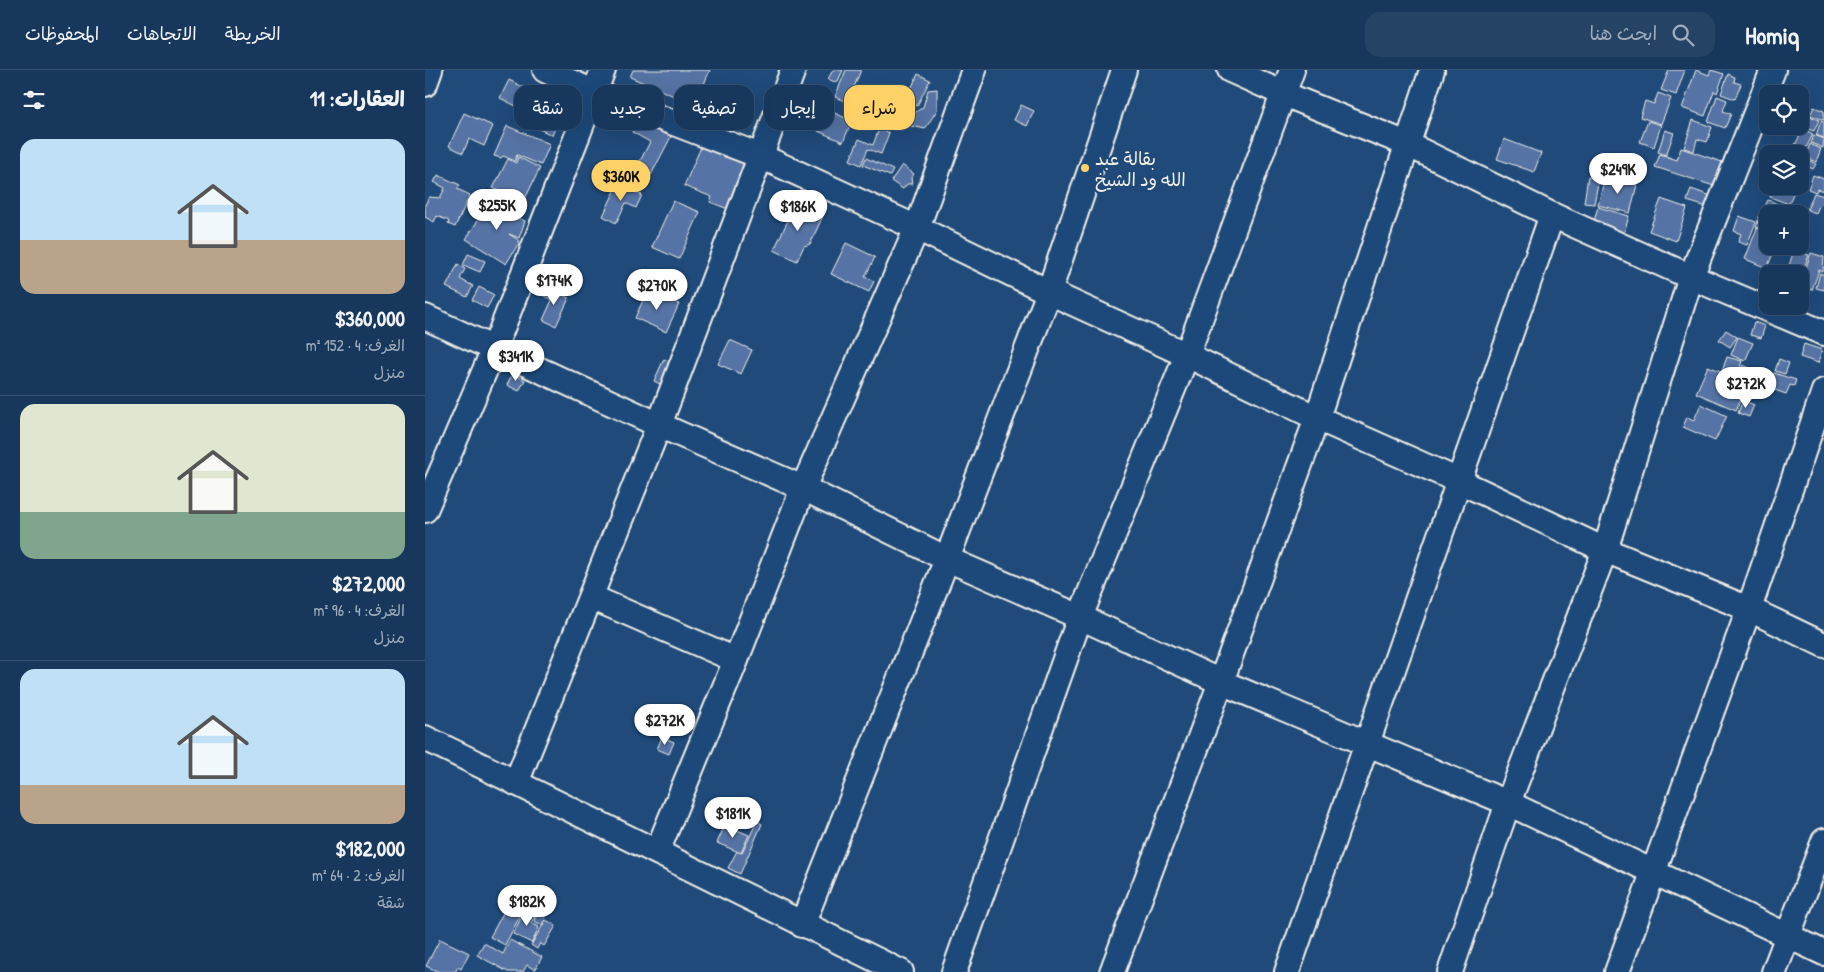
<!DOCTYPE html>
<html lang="ar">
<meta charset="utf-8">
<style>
body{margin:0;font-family:"Patrick Hand","Playpen Sans Arabic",sans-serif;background:#244365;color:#f1f3f6;direction:rtl;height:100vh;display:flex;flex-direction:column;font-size:19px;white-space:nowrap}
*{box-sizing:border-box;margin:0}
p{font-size:16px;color:#9eacbb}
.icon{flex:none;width:28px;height:28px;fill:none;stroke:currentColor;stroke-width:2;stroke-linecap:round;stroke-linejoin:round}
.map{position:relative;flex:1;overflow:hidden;direction:ltr}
.side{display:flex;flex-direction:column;background:#17385c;width:425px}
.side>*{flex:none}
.top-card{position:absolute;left:15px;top:15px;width:475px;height:45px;direction:rtl;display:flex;gap:10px}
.controls{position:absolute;left:1334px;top:15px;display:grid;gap:10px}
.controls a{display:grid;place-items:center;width:50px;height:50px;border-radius:10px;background:#17385c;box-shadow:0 5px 20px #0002,0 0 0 1px #365272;font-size:25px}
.price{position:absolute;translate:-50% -42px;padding:0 11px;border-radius:18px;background:#fff;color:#222;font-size:16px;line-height:32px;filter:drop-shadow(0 1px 2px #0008)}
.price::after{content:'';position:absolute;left:50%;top:30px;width:15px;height:11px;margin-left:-8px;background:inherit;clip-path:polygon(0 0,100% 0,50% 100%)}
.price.active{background:#ffd166;color:#111}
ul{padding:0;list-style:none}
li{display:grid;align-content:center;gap:10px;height:265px;padding:0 20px}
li+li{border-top:1px solid #365272}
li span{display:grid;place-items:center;height:155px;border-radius:15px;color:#555}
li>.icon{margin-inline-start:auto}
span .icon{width:90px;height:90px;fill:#fffc;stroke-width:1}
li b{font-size:21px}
h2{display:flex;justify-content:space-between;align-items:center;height:60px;padding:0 20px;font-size:21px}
.chip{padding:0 18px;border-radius:15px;background:#17385c;box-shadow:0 5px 20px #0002,0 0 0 1px #365272;font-size:18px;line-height:45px}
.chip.active{background:#ffd166;color:#111}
header{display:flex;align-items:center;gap:30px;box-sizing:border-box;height:70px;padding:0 25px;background:#17385c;border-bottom:1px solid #365272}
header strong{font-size:24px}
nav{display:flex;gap:28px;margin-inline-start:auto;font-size:18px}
.search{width:350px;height:45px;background:#244365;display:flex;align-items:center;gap:12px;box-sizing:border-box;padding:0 18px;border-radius:15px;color:#9eacbb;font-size:19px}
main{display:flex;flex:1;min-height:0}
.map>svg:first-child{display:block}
.building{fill:#5573a4;stroke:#f4f1e8}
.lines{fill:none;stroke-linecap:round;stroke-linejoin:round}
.minor-casing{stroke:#f4f1e8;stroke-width:28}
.minor{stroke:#1f4a7a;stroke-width:24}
.poi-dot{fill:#ffd166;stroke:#1f4a7a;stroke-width:2}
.labels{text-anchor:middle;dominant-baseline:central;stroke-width:4.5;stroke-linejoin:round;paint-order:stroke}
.poi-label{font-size:18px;fill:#f4f1e8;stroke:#1f4a7a;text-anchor:start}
</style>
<header>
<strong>Homiq</strong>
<div class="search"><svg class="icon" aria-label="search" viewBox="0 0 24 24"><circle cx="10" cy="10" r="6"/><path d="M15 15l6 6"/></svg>ابحث هنا</div>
<nav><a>الخريطة</a><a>الاتجاهات</a><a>المحفوظات</a></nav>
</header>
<main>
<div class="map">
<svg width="1399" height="902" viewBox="0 0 1399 902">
<rect width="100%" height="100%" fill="#1f4a7a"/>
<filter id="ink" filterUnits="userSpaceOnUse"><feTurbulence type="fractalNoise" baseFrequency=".02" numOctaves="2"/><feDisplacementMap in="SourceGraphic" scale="10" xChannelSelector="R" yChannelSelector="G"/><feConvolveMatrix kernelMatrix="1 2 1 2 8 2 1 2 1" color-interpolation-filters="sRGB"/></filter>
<g filter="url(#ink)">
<g class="building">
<path d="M208 0H285L270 35 205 7Z"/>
<path d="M408 0H418L412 13 403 9Z"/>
<path d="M421 0H436L423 32 410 27Z"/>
<path d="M1244 0H1260L1251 25 1236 20Z"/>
<path d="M1271 0 1284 5 1286 0 1299 4 1292 23 1289 21 1280 46 1257 38Z"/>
<path d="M493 4 505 10 492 36 480 31Z"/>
<path d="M1303 4 1310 7 1309 12 1316 14 1310 29 1296 24Z"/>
<path d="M84 10 100 18 91 36 75 28Z"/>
<path d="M512 19V40L500 59 473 53 476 42 488 44 498 37 503 20Z"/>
<path d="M115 20H120L143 31 127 65 99 52Z"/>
<path d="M1233 23 1246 28 1236 54 1215 47 1220 31 1229 34Z"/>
<path d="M1292 26 1302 30 1298 41 1306 44 1300 58 1283 52Z"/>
<path d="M596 35 609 41 602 56 589 50Z"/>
<path d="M1389 37 1399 41V50L1385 45Z"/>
<path d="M403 40 427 51 418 72 393 61Z"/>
<path d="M39 43 68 56 59 76 44 69 38 83 24 76Z"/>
<path d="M216 44 249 61 226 105 212 97 225 72 207 62Z"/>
<path d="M1385 46 1394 50 1389 61 1380 58Z"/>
<path d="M1268 50 1287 57 1282 72 1272 69 1269 81 1259 78Z"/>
<path d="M1223 51 1236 55 1229 77 1215 72Z"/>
<path d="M1396 51 1399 52V68L1391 65Z"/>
<path d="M82 56 125 74 116 95 92 85 90 91 78 86 76 88 69 86Z"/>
<path d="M454 59 464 63 456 84 443 79 436 95 425 90 434 69 448 75Z"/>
<path d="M1378 59 1388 64 1378 84 1368 79Z"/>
<path d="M1240 60 1249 63 1241 85 1233 82Z"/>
<path d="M1389 65 1399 69 1398 78 1386 73Z"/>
<path d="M1079 69 1116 83 1109 102 1072 89Z"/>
<path d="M1385 74 1396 79 1391 92 1380 87Z"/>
<path d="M276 77 303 88 307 77 332 86 311 142 285 132 287 127 259 116Z"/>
<path d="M1256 78 1297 92 1289 116 1230 97 1235 84 1252 90Z"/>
<path d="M93 87 115 98 98 133 68 118 83 89 91 93Z"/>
<path d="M441 88 468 100 465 106 438 95Z"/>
<path d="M1379 88 1391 94 1388 99 1377 94Z"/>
<path d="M477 95 489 104 486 108 487 114H482L478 119 466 111Z"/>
<path d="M1375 96 1383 100 1378 113 1375 112Z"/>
<path d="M13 105 35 115 32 119 45 125 30 157 23 154 24 151 12 146 9 152 0 147V135L4 127 15 128 20 118 9 112Z"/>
<path d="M1388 105 1399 109V121L1392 119 1391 122 1383 119Z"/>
<path d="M1163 106 1174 108 1169 134 1159 133Z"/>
<path d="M1180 107 1212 115 1205 143 1173 135Z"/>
<path d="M193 114 217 125 211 138 201 133 191 153 178 146Z"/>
<path d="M1349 116H1371L1364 134 1345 127Z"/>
<path d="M1266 119 1286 126 1282 137 1262 131Z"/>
<path d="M1389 123 1399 126V135L1395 134 1391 143 1382 140Z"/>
<path d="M67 128 91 143 93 148 100 151 94 168 84 164 95 171 81 194 41 169Z"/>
<path d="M1236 129 1262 138 1251 171 1224 161Z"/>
<path d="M1343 130 1366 140 1364 144H1342V145L1337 143Z"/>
<path d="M248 131 275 142 254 189 227 177Z"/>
<path d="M371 133 398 146 385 174 379 176 372 191 349 180Z"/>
<path d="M1173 137 1204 146 1199 163 1168 154Z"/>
<path d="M1335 144 1342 147V161L1331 157Z"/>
<path d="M1314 146 1331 152 1322 175 1313 172 1316 164 1309 161Z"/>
<path d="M1332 158 1342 162V176H1351L1342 198 1320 189Z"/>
<path d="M421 173 450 187 440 207 449 211 444 222 406 204Z"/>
<path d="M1369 180 1384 185 1378 200 1364 196Z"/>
<path d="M1386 183 1399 187 1398 202 1394 200 1387 220 1375 215Z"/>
<path d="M43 184 60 191 55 202 38 195Z"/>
<path d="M33 194 40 199 35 209 48 216 42 227 21 217Z"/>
<path d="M1395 203 1399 205V220L1391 218Z"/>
<path d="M119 216 144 228 131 256 118 250 127 230 115 224Z"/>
<path d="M54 217 69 225 62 238 47 230Z"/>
<path d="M223 219 254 234 241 262 210 248Z"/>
<path d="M1329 252 1340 256 1336 268 1325 265Z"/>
<path d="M1301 260 1312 267 1305 277 1294 270Z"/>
<path d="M1313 267 1328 273 1320 291 1306 285Z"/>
<path d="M305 270 327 280 316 304 293 294Z"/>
<path d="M1379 274 1397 280 1393 293 1375 287Z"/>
<path d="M1302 287 1317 291 1312 306 1297 301Z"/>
<path d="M239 289 252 295 241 317 229 311Z"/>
<path d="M1354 289 1364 293 1360 304 1350 301Z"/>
<path d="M1318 295 1329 300 1324 309 1314 305Z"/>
<path d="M1283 296 1323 312 1311 340 1271 323Z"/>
<path d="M1349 303 1371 310 1369 316 1365 315 1361 324 1344 318Z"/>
<path d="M87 304 100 310 94 321 82 315Z"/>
<path d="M1318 330 1329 335 1324 347 1313 343Z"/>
<path d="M1276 334 1302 346 1290 371 1258 357 1262 347 1269 350Z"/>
<path d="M237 667 249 672 244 684 232 679Z"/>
<path d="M292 732 305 738 299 753 285 747Z"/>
<path d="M332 751 337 754 315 804 303 798 312 781 317 783Z"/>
<path d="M300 755 324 765 316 783 292 773Z"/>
<path d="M84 832 98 840 80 875 65 867Z"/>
<path d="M100 840 111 845 106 853 114 857 107 873 88 864Z"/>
<path d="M113 843 121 847 117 855 109 851Z"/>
<path d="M121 850 131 856 119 876 115 873 112 879 106 875Z"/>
<path d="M15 869 44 883 36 899 33 897 30 902H14L1 896Z"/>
<path d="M85 870 117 887 110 900 102 895 98 902H83L52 885 59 873 78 884Z"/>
</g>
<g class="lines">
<g class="minor-casing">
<g id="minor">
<path d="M120 0 168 22 335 86 492 158 624 222 762 285 892 348 1034 411 1180 480 1324 539 1399 575"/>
<path d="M805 0 859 24 982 74 1127 145 1266 207 1399 263"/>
<path d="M0 14 5 0"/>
<path d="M0 247 234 355 378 418 522 489 655 547 796 612 1083 733 1399 883"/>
<path d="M0 440 69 279 178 0"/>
<path d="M166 527 311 590"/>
<path d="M0 668 476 902"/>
<path d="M91 713 234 355 368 0"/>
<path d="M232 782 311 590 378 418 492 158 549 0"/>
<path d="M377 855 522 489 624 222 699 0"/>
<path d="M529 902 655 547 762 285 867 0"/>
<path d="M687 902 796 612 892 348 1007 0"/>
<path d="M862 902 1127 145"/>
<path d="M1025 902 1083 733 1180 480 1266 207 1348 0"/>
<path d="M1192 902 1324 539 1399 321"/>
<path d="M1349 902 1399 771"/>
</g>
</g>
<use href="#minor" class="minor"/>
</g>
</g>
<circle class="poi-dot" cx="660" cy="98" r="5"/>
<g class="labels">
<g class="poi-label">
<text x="670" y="88">بقالة عبد<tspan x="670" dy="21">الله ود الشيخ</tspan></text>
</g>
</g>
</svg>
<div class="controls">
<a><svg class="icon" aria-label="locate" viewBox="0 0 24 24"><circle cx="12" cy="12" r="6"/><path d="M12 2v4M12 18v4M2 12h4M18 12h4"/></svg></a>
<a><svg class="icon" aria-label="layers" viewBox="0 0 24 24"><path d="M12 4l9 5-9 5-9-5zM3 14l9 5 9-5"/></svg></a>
<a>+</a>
<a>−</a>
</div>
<b class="price" style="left:1193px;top:125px">$249K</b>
<b class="price active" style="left:196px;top:132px">$360K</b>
<b class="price" style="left:72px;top:161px">$255K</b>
<b class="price" style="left:373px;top:162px">$186K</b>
<b class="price" style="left:129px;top:236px">$174K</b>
<b class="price" style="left:232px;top:241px">$270K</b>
<b class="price" style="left:91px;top:312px">$341K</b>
<b class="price" style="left:1321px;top:339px">$272K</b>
<b class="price" style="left:240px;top:676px">$272K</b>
<b class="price" style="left:308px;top:769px">$181K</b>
<b class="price" style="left:102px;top:857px">$182K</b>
<div class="top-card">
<a class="chip active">شراء</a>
<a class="chip">إيجار</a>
<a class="chip">تصفية</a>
<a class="chip">جديد</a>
<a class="chip">شقة</a>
</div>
</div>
<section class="side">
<h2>العقارات: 11<svg class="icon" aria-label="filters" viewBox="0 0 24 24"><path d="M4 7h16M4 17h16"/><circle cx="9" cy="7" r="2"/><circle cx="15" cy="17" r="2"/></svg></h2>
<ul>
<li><span style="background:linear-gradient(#bfe0f5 65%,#b9a48a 0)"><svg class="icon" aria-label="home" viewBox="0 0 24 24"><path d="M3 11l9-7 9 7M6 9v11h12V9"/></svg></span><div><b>$360,000</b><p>الغرف: 4 · 152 m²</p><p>منزل</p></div></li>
<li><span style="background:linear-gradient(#dfe7d0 70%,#7fa58c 0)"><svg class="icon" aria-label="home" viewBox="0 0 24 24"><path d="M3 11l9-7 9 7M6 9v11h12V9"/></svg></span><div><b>$272,000</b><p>الغرف: 4 · 96 m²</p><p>منزل</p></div></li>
<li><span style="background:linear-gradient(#bfe0f5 75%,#b9a48a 0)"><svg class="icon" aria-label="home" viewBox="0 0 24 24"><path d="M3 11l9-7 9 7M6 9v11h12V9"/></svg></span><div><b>$182,000</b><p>الغرف: 2 · 64 m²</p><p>شقة</p></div></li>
</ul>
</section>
</main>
